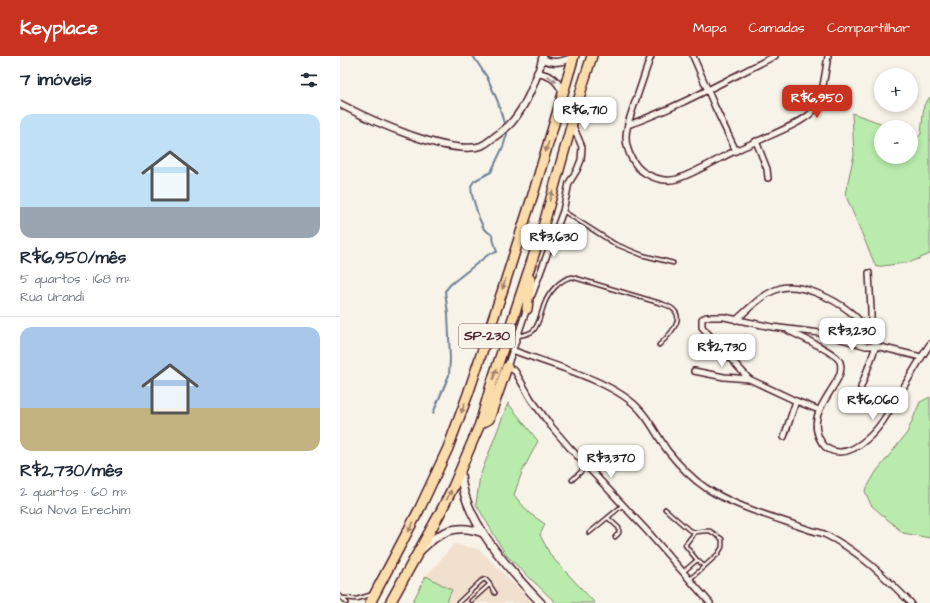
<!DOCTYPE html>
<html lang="pt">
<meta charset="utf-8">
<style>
body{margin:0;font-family:"Architects Daughter",sans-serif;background:#f2f2f3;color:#1f2937;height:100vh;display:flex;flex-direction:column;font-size:15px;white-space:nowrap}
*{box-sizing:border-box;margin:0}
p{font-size:13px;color:#747a83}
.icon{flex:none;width:22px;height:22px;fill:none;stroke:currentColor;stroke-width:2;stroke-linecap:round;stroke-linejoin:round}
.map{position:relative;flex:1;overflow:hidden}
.details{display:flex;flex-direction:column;background:#fff;width:340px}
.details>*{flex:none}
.tools{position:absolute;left:534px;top:12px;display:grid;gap:8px}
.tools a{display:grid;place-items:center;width:44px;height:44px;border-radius:50%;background:#fff;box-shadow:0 2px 6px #0003;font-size:20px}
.price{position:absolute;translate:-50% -34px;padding:0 9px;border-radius:8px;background:#fff;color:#222;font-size:13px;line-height:26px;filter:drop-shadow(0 1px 2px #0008)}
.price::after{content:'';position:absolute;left:50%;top:24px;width:12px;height:9px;margin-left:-6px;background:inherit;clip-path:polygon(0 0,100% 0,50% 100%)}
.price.active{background:#c8321e;color:#fff}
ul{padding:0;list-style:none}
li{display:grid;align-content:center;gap:8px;height:212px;padding:0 20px}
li+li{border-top:1px solid #e0e1e3}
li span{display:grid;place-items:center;height:124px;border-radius:12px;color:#555}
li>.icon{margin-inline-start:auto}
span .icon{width:72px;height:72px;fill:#fffc;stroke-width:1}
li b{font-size:17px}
h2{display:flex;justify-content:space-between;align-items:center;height:48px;padding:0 20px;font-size:17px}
header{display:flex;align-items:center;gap:24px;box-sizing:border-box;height:56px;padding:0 20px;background:#c8321e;color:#fff}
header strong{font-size:19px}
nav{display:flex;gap:22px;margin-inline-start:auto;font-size:14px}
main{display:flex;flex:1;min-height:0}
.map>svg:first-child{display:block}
.built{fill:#f2e0cf}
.green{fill:#b8ebac;stroke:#81856c}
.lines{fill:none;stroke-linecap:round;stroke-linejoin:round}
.stream{stroke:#6d819b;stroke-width:2}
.service-casing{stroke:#4a1f2b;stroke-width:5.5}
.minor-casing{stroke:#4a1f2b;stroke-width:8}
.tertiary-casing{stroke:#4a1f2b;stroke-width:9}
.secondary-casing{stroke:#4a1f2b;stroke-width:10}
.motorway-casing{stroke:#4a1f2b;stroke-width:12}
.service{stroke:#f7f3e8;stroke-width:2.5}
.minor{stroke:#f7f3e8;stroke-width:5}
.tertiary{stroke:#f7f3e8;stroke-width:6}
.secondary{stroke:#f7f3e8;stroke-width:7}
.motorway{stroke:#fbddab;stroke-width:9}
.oneway{fill:#a0898a}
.oneway2{fill:#a27e6b}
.labels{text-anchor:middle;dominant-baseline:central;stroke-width:3;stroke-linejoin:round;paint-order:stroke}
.shield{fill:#f7f3e8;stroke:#7e5f64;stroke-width:1}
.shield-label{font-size:14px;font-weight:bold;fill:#4a1f2b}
</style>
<header>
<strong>Keyplace</strong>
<nav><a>Mapa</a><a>Camadas</a><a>Compartilhar</a></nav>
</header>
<main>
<section class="details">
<h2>7 imóveis<svg class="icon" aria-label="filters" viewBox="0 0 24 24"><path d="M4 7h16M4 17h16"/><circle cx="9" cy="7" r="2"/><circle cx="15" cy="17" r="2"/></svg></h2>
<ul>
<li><span style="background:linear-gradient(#bfe0f5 75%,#9aa5b1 0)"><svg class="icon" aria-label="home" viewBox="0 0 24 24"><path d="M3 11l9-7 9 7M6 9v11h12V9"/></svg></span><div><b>R$6,950/mês</b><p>5 quartos · 168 m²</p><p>Rua Urandi</p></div></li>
<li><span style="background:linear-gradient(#a9c7e8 65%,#c2b280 0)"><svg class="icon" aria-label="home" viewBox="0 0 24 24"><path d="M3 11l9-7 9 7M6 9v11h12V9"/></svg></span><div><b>R$2,730/mês</b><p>2 quartos · 60 m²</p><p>Rua Nova Erechim</p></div></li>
</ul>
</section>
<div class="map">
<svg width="590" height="547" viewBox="0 0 590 547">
<rect width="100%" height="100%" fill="#f7f3e8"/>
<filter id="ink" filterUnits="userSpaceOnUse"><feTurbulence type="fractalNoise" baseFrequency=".025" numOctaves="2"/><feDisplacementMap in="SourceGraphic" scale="8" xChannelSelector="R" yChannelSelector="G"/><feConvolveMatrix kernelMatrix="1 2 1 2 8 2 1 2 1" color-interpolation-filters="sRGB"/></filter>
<g filter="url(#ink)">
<path class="built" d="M114 488 139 493 193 547H106L112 534 86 520Z"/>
<g class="green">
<path d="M590 41V198L571 206 536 211 505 138 514 99 512 57 546 69 548 71H541V101H571V87L581 78 584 49Z"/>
<path d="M590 341V482L563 477 531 449 525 435 536 416 567 377 580 346Z"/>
<path d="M168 347 198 385 182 416 174 439 189 457 205 468 200 479 211 500 255 547H216L166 499 136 448 140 420Z"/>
<path d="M86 520 112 534 106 547H72Z"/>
</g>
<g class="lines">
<path class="stream" d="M93 357 109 319 110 303 108 258 105 235 111 228 149 198 157 196 152 179 144 173 139 162 132 139 131 130 134 125 151 116 163 91 167 78 158 46 147 21 133 0"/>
<g class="service-casing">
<g id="service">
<path d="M223 155 275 188 302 199 333 207"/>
<path d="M178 280C183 279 189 278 193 275 199 269 201 257 204 249 208 237 220 223 232 221L323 248C351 257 332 277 319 289"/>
<path d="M232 424 246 411"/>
<path d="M325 453 349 474 355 476 365 475H370L382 483V491L378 498 349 524"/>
<path d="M268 462 279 472V477L275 481"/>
<path d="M355 476 345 489 357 504"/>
<path d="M249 477 283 449"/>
<path d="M343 516 357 504 364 510"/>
<path d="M0 540 7 547"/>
<path d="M3 542 17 543 30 539"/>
<path d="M131 545 150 528"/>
<path d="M118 547 141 525 145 523 148 526 155 537"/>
</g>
</g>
<g class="minor-casing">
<g id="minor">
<path d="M311 0C305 16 300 33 294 49 291 59 286 70 286 81 286 94 294 111 305 117 315 123 326 126 337 123 358 116 377 103 397 94 414 86 463 68 473 55 483 43 485 16 488 0"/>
<path d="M353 0 375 51 396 95"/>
<path d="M288 69C339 51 386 24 435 0"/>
<path d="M416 85 427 113 428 122"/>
<path d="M192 239 223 155 229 127 237 114 241 104 242 91 232 67"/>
<path d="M187 252 167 311 175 315 191 343 211 370 229 391 308 476 370 547"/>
<path d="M396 264C410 252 423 237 441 232 461 227 494 243 509 255 517 261 524 270 531 277"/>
<path d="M449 275C459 280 497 297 500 306 508 328 460 354 482 387 486 393 492 396 500 396 510 396 519 390 527 383 539 373 547 359 555 345 567 326 578 306 590 288"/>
<path d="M172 294C208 308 275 325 300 354 311 366 318 381 327 394 338 408 351 422 366 432 396 451 433 461 467 473 472 475 479 476 484 478 518 494 545 521 571 547"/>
<path d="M354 315 384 321 409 323"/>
<path d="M521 331 536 290 531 277V254L529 217"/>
<path d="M479 354 456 345 409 323 362 271V263L366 261H384L432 271 480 277 526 290H536L581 301"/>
<path d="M444 381 456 345"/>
</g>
</g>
<g class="tertiary-casing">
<g id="tertiary">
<path d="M202 3C214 8 222 6 234 1"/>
<path d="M197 17C212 20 216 23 223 36"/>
<path d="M0 48C30 64 108 100 141 90 146 88 149 85 153 82 160 77 167 72 172 66 187 48 197 22 203 0"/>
</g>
</g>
<g class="secondary-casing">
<g id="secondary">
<path d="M121 415C120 460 171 516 201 547"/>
<path d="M81 494C100 475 117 467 143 477"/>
</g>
</g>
<g class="motorway-casing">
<g id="motorway">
<path d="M187 253 190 223"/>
<path d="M140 368 149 363 167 311"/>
<path d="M30 547 80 452 108 392 128 338 163 233 195 132 234 0"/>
<path d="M50 547 100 457 113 431 140 368 152 326 203 171 243 28 252 0"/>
</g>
</g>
<use href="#service" class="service"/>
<use href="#minor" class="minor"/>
<use href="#tertiary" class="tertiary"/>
<use href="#secondary" class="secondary"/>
<use href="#motorway" class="motorway"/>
</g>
<defs><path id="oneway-solid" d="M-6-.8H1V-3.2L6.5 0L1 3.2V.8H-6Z"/></defs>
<use class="oneway" href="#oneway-solid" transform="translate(212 23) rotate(36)"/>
<g class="oneway2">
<use href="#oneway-solid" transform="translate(207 91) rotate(107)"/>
<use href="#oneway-solid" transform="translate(211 140) rotate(-74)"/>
<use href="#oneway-solid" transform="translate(164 228) rotate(107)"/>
<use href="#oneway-solid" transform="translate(155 318) rotate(-72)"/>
<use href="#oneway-solid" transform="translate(123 352) rotate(110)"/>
<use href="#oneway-solid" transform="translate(109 439) rotate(-64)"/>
<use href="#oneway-solid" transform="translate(71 471) rotate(117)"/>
</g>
</g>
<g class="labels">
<rect class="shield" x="119" y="268" width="56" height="24" rx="3"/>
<g class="shield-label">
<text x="147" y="280">SP-230</text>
</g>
</g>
</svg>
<div class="tools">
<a>+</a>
<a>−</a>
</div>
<b class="price active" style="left:477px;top:63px">R$6,950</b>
<b class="price" style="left:245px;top:75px">R$6,710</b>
<b class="price" style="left:214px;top:202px">R$3,630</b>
<b class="price" style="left:512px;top:296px">R$3,230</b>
<b class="price" style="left:382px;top:312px">R$2,730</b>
<b class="price" style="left:533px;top:365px">R$6,060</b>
<b class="price" style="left:271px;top:423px">R$3,370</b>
</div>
</main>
